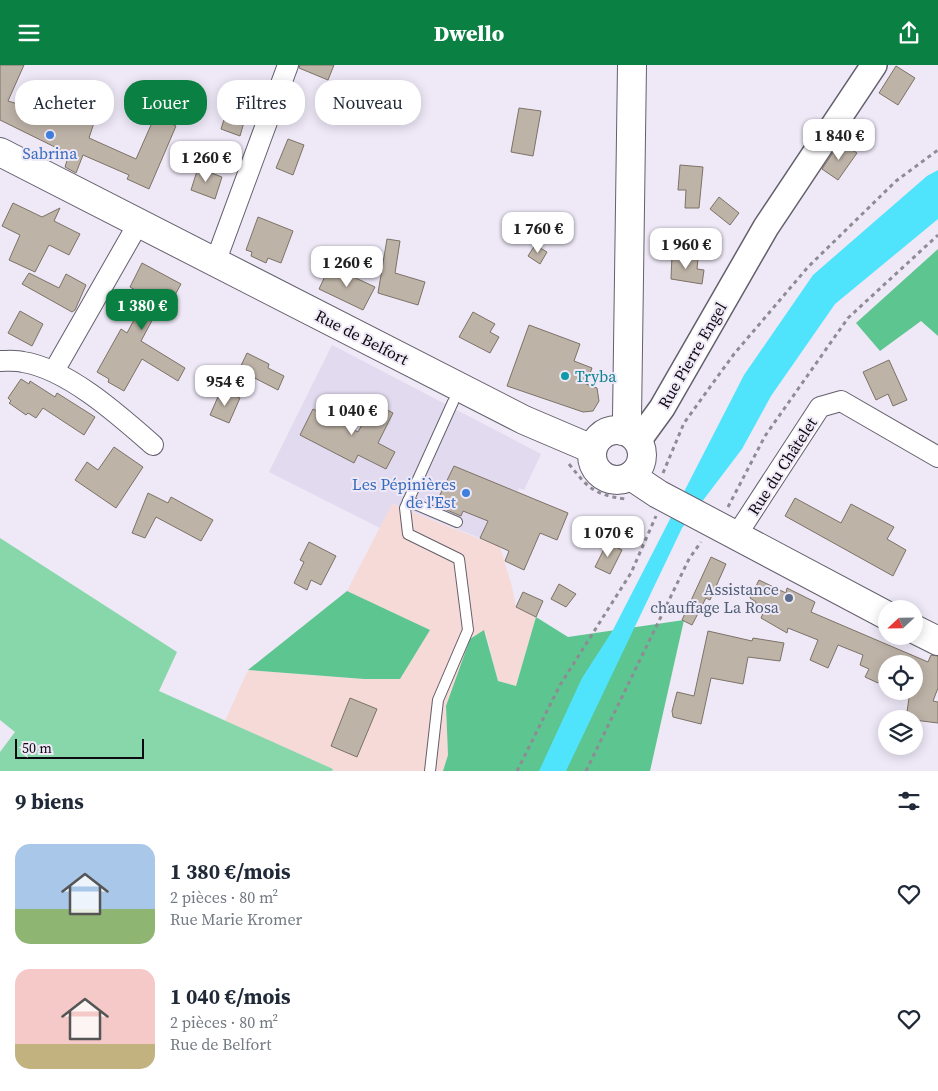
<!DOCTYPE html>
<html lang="fr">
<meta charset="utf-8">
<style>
body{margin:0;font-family:"Source Serif 4",serif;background:#f2f2f3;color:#1f2937;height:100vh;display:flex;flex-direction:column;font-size:19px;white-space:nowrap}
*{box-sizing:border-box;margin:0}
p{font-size:16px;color:#747a83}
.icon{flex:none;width:28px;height:28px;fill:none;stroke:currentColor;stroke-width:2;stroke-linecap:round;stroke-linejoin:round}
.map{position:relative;height:706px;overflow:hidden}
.side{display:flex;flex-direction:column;background:#fff;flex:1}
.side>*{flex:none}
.top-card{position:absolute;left:15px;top:15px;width:500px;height:45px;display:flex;gap:10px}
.needle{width:32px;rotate:248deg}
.tools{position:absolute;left:878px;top:535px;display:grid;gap:10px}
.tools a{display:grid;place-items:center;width:45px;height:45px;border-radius:50%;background:#fff;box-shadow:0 2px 12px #0003;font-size:25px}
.scale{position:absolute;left:15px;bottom:12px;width:129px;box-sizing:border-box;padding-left:5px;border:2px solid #0d0b0f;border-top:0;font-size:14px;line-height:18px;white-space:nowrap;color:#0d0b0f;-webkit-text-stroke:4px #eee8f7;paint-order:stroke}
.price{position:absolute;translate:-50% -42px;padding:0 11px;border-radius:10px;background:#fff;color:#222;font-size:16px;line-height:32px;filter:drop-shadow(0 1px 2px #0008)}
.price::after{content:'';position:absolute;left:50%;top:30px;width:15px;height:11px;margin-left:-8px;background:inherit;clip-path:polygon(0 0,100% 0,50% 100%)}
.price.on{background:#0b8043;color:#fff}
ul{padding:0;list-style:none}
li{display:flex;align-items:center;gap:15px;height:125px;padding:0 15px}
li span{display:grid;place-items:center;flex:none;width:140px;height:100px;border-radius:15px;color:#555}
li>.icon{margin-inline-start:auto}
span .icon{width:60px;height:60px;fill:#fffc;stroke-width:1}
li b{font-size:21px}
h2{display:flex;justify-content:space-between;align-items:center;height:60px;padding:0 15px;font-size:21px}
.tag{padding:0 18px;border-radius:20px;background:#fff;box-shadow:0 2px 12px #0003;font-size:18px;line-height:45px}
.tag.on{background:#0b8043;color:#fff}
header{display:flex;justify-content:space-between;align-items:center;height:65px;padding:0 15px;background:#0b8043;color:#fff;font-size:22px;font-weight:800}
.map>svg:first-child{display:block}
.built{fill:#e2daef}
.industrial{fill:#f5dad7}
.green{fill:#88d7aa}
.forest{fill:#5dc58f}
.water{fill:#50e3fc}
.building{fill:#beb3a7;stroke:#7c7267}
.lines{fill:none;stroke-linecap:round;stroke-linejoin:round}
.service-casing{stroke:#645f6c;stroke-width:12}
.minor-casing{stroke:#645f6c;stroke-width:22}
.tertiary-casing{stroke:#645f6c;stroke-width:28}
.primary-casing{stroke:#645f6c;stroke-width:30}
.path{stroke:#8f8b95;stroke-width:3;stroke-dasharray:4 4;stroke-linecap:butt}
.service{stroke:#fff;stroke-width:10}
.minor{stroke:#fff;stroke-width:20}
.tertiary{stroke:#fff;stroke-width:25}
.primary{stroke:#fff;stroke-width:28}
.shop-dot{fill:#3f7fe0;stroke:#eee8f7;stroke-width:2}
.culture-dot{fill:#0f9aa8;stroke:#eee8f7;stroke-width:2}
.service-dot{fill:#5c6f8a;stroke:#eee8f7;stroke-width:2}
.labels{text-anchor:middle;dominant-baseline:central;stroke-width:4;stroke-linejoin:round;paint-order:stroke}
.shop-label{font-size:16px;fill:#366cbe;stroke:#eee8f7}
.street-label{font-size:16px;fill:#0d0b0f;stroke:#eee8f7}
.culture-label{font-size:16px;fill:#0d838f;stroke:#eee8f7;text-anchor:start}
.service-label{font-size:16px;fill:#4e5e75;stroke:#eee8f7;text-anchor:end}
</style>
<header><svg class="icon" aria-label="menu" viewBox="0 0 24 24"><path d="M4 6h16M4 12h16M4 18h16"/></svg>Dwello<svg class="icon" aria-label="share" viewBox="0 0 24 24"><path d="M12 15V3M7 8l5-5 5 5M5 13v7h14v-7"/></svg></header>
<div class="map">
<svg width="938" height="706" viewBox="0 0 938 706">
<rect width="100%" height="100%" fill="#eee8f7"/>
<path class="built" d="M332 280 541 389 524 425 519 423 518 426 510 424 499 427 480 473 393 439 380 463 269 407Z"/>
<path class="industrial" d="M392 439 500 482 512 522 516 542 536 552 516 621 498 616 485 565 446 641 448 690 443 706H332L333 704 225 656 248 605 364 614H400L429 565 347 526Z"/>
<path class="green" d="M0 473 177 587 159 626 333 704 332 706H0V687L15 667 0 655Z"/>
<g class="forest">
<path d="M938 184V271L921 256 880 286 856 258Z"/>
<path d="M347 526 430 565 400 614H364L248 605Z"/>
<path d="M536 552 568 572 684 555 650 706H443L448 690 446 641 470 574 484 565 498 616 516 621Z"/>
</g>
<path class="water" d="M938 105V154L835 239 771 331 742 384 682 463 566 706H539L582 613 613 565 744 310 813 210 927 111Z"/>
<g class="building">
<path d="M0 0H24L8 36 50 49 59 30 99 42 89 73 136 94 155 51 176 61 149 124 127 114 129 110 83 90 76 108 65 102 69 89 0 55Z"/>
<path d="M300 0H334L328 15 299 3Z"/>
<path d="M896 1 915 13 898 40 879 28Z"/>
<path d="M353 24 368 31 361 46 346 40Z"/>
<path d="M231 33 249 40 240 71 221 64Z"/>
<path d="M519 43 541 46 533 91 511 87Z"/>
<path d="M288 74 304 80 293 110 276 103Z"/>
<path d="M840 77 857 88 838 115 822 104Z"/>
<path d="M680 100 703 102 699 143H685L686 125H678Z"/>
<path d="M198 103 222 112 215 134 191 125Z"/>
<path d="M719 132 739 148 730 160 710 144Z"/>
<path d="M13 138 42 152 60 143 54 156 80 169 69 190 49 180 35 207 9 195 20 170 2 161Z"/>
<path d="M258 152 293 166 281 198 268 193 266 198 251 191 252 187 246 185Z"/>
<path d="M387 174 400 176 395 208 425 217 418 240 378 228Z"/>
<path d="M535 180 547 187 540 199 528 191Z"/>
<path d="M672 190 698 193 697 204 704 205 702 219 671 214Z"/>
<path d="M142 198 181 219 163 252 156 248 141 276 185 303 178 316 142 294 124 326 108 317 109 314 97 307 121 264 127 268 141 242 132 237 137 226 130 222Z"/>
<path d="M330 201 375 222 363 245 319 224Z"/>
<path d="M29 208 59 223 66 209 86 220 75 245 72 247 22 219Z"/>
<path d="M20 246 43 259 32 281 8 268Z"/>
<path d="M473 247 495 259 490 267 499 272 490 288 459 272Z"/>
<path d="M529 260 580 279 574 296 592 303 586 319 597 323 599 336 593 346 583 347 507 321Z"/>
<path d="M247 288 269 299 268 303 284 311 278 325 239 305Z"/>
<path d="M889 295 907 335 893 341 888 329 876 335 863 307Z"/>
<path d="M21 314 29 319 30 316 55 332 57 328 95 352 84 370 43 343 36 353 28 348 26 350 9 338 11 336 8 333Z"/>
<path d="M221 325 240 333 229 358 210 350Z"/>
<path d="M374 338 393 348 378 378 395 387 386 404 358 390 354 398 300 370 313 344 358 367Z"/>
<path d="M114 382 143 402 116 443 75 415 87 397 98 405Z"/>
<path d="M454 401 568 448 557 475 540 468 524 505 505 496 509 486 480 473 488 456 463 446 461 451 435 440Z"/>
<path d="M148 428 168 438 171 432 213 455 201 476 156 452 145 473 132 468Z"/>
<path d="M795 433 841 458 851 439 894 462 887 474 906 485 893 511 785 451Z"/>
<path d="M309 477 336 491 321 520 311 515 307 525 294 518 304 497 300 495Z"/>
<path d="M607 478 622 485 610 509 595 502Z"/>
<path d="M711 492 726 499 710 535 706 533 692 560 682 555Z"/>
<path d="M759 515 786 528 787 523 815 537 811 547 928 597 931 590 938 591V623L933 636 938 637V658L906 654 910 626H914V599H886L878 618 865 612 869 604 860 600 863 590 838 580 828 603 810 595 818 575 788 563 787 568 761 553 764 546 754 541 756 537 750 533Z"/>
<path d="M559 519 576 529 566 542 551 534Z"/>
<path d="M523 527 543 536 536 552 516 542Z"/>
<path d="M708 566 752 576 753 573 784 578 780 596 748 592 743 619 711 613 701 659 673 652 672 646 677 627 694 631Z"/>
<path d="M350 633 377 644 357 692 331 681Z"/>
</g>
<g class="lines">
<g class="service-casing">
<g id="service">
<path d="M408 436 457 457"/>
<path d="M430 706 438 635 468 565 459 494 408 469 405 443 453 337"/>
</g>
</g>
<g class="minor-casing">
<g id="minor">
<path d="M215 198 288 0"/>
<path d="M0 296C8 296 16 295 23 297 68 304 120 351 153 380"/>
<path d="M54 306 138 159"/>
<path d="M736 471 820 342 841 336 938 392"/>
</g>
</g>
<g class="tertiary-casing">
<path id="tertiary" d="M638 376 662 343 766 162 874 0"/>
</g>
<g class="primary-casing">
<g id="primary">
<path d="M0 87 524 355 592 384"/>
<circle cx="617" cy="390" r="25"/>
<path d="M623 366 627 353 632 0"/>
<path d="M631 411 658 429 886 550"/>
<path d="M914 564 938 576"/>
</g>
</g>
<g class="path">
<path d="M569 399C589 424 593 429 625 434"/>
<path d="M663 408 684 358 734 289 808 202 896 116 938 85"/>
<path d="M728 442 765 371 848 253 938 170"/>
<path d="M517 706 560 620 631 508 656 451"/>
<path d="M586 706 689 494 701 477"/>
</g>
<use href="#service" class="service"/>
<use href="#minor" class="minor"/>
<use href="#tertiary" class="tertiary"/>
<use href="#primary" class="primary"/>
</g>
<g class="shop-dot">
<circle cx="50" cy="70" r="5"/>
<circle cx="466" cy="428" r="5"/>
</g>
<circle class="culture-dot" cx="565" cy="311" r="5"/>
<circle class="service-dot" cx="789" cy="533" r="5"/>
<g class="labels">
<g class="shop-label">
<text x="50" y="88">Sabrina</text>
<text x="456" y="419" text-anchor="end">Les Pépinières<tspan x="456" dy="18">de l'Est</tspan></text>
</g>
<g class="street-label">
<text transform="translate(362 272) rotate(27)">Rue de Belfort</text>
<text transform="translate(692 290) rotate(-60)">Rue Pierre Engel</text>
<text transform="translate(782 401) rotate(-57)">Rue du Châtelet</text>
</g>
<g class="culture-label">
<text x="575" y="311">Tryba</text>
</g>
<g class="service-label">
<text x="779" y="524">Assistance<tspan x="779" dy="18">chauffage La Rosa</tspan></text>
</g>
</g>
</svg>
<div class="tools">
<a><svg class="needle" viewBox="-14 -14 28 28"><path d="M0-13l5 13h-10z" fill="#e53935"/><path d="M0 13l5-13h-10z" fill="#747a83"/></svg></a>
<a><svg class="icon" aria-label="locate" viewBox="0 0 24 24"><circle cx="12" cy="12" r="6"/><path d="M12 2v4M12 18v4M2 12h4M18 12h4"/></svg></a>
<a><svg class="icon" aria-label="layers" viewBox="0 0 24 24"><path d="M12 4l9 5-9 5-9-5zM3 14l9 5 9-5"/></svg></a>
</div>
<div class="scale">50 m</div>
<b class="price" style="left:839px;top:96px">1 840 €</b>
<b class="price" style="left:206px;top:118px">1 260 €</b>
<b class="price" style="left:538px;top:189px">1 760 €</b>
<b class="price" style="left:686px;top:205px">1 960 €</b>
<b class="price" style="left:347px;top:223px">1 260 €</b>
<b class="price on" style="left:142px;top:266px">1 380 €</b>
<b class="price" style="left:225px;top:342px">954 €</b>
<b class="price" style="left:352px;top:371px">1 040 €</b>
<b class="price" style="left:608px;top:493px">1 070 €</b>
<div class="top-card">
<a class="tag">Acheter</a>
<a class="tag on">Louer</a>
<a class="tag">Filtres</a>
<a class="tag">Nouveau</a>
</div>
</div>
<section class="side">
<h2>9 biens<svg class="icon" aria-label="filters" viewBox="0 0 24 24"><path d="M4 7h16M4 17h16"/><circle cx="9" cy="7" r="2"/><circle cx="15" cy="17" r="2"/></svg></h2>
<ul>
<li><span style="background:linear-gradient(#a9c7e8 65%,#8fb573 0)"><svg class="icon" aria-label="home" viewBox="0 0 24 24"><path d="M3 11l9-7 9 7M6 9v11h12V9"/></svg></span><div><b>1 380 €/mois</b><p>2 pièces · 80 m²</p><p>Rue Marie Kromer</p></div><svg class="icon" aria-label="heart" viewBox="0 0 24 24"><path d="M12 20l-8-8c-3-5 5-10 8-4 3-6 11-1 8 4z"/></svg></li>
<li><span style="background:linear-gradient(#f6c9c9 75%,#c2b280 0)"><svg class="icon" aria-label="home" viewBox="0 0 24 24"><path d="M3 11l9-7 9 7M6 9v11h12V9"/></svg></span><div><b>1 040 €/mois</b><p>2 pièces · 80 m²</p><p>Rue de Belfort</p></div><svg class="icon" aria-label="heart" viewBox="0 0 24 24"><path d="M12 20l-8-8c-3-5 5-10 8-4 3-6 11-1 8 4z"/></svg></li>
</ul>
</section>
